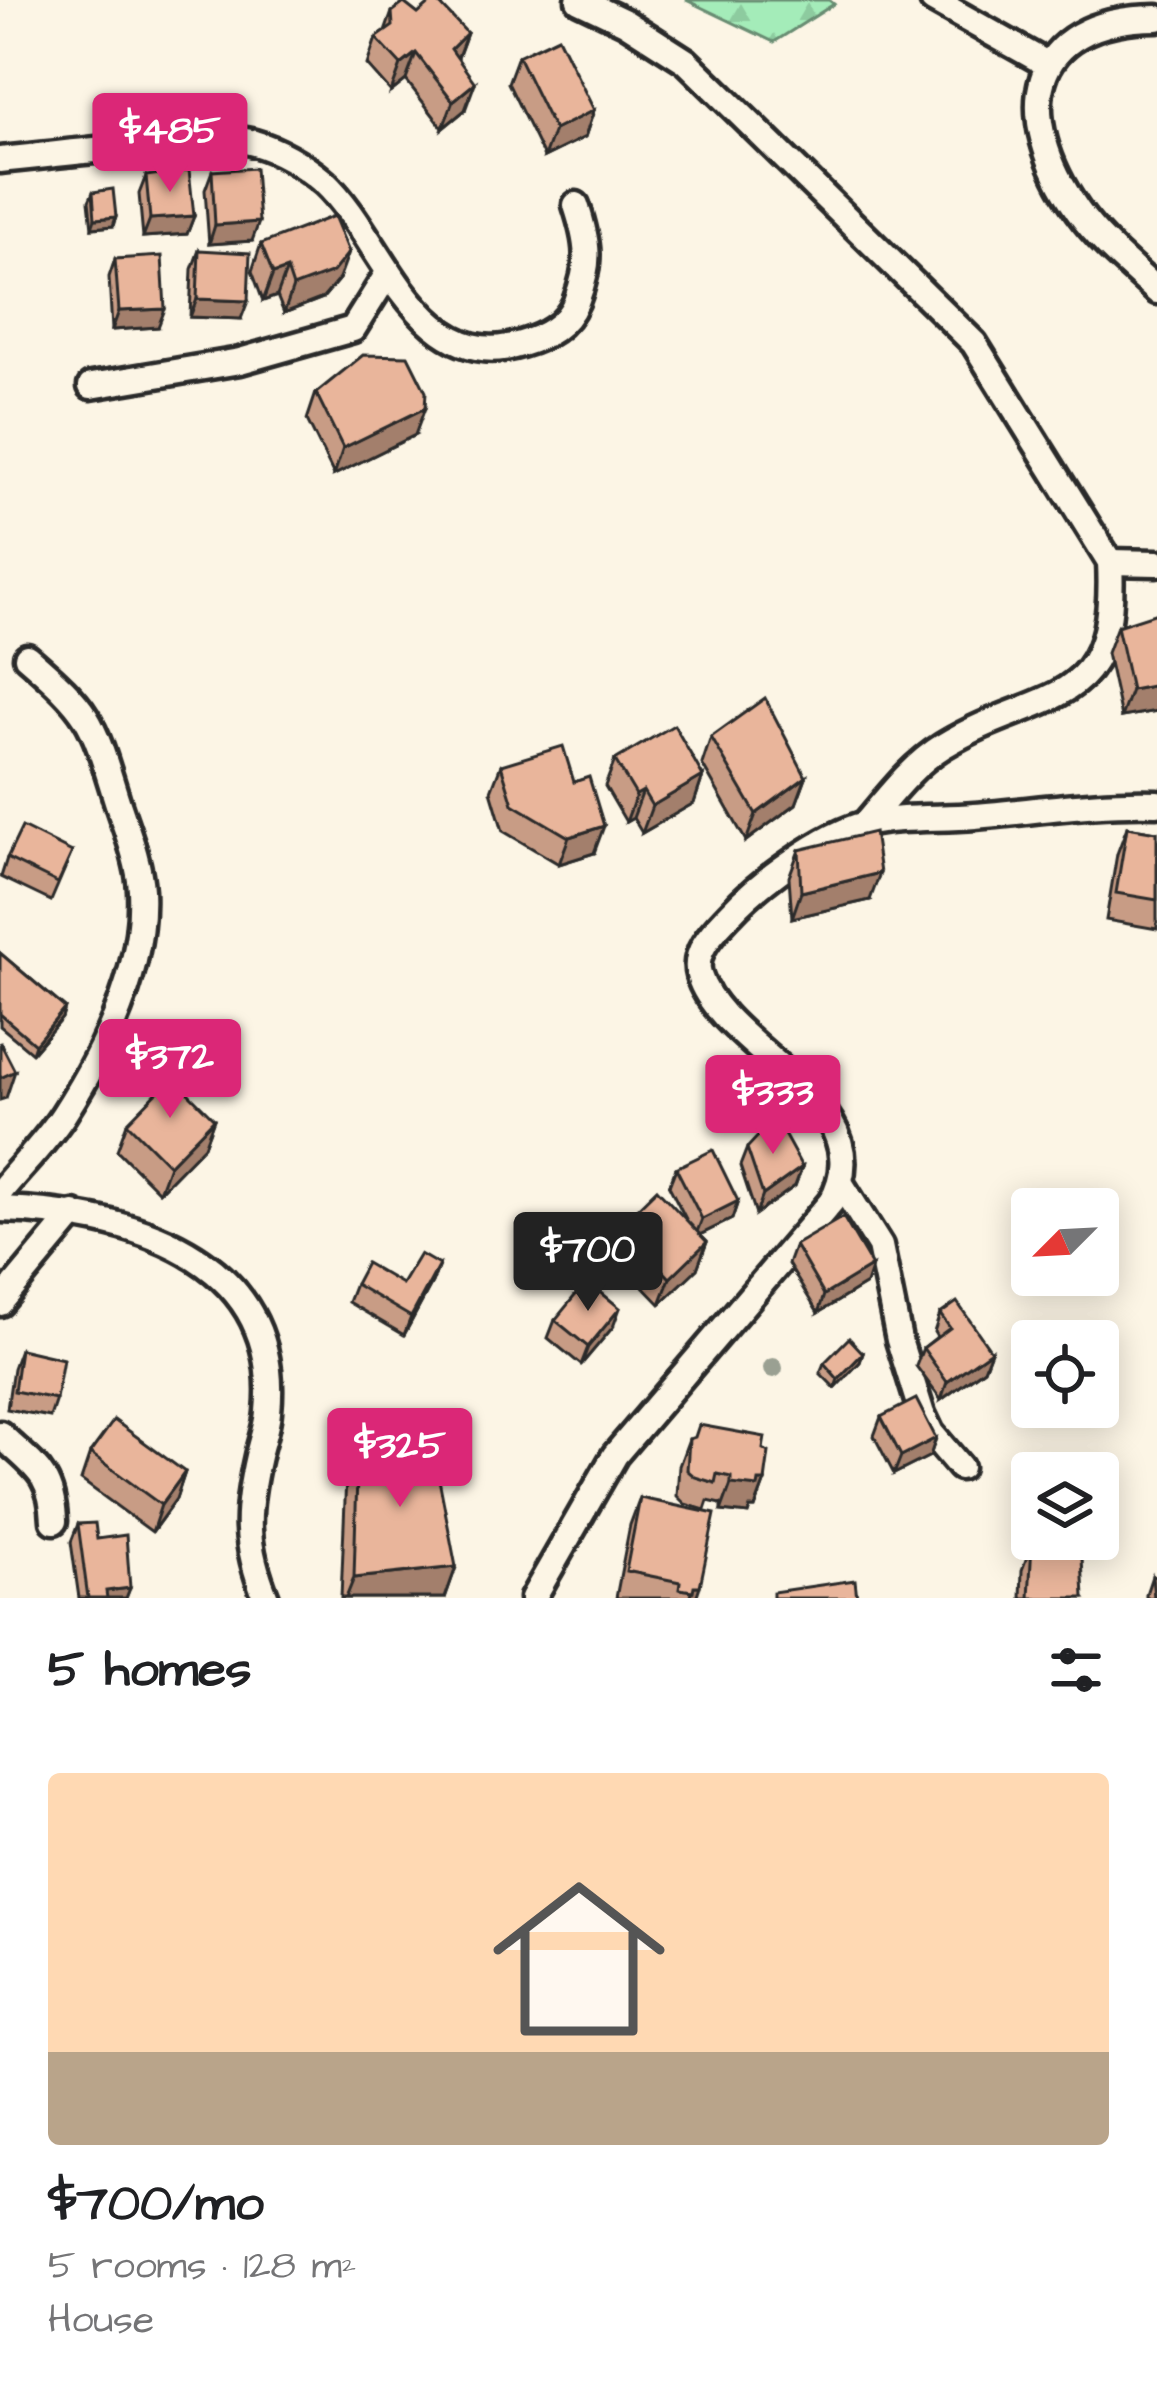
<!DOCTYPE html>
<meta charset="utf-8">
<style>
body{margin:0;font-family:"Architects Daughter",sans-serif;background:#f2f2f2;color:#202124;height:100vh;display:flex;flex-direction:column;font-size:45px;white-space:nowrap}
*{box-sizing:border-box;margin:0}
p{font-size:39px;color:#757577}
.icon{flex:none;width:66px;height:66px;fill:none;stroke:currentColor;stroke-width:2;stroke-linecap:round;stroke-linejoin:round}
.map{position:relative;height:1598px;overflow:hidden}
.drawer{display:flex;flex-direction:column;background:#fff;flex:1}
.drawer>*{flex:none}
.needle{width:78px;rotate:246deg}
.buttons{position:absolute;left:1011px;top:1188px;display:grid;gap:24px}
.buttons a{display:grid;place-items:center;width:108px;height:108px;border-radius:12px;background:#fff;box-shadow:0 6px 30px #0003;font-size:60px}
.price{position:absolute;translate:-50% -102px;padding:0 27px;border-radius:12px;background:#db2777;color:#fff;font-size:39px;line-height:78px;filter:drop-shadow(0 3px 6px #0008)}
.price::after{content:'';position:absolute;left:50%;top:72px;width:36px;height:27px;margin-left:-18px;background:inherit;clip-path:polygon(0 0,100% 0,50% 100%)}
.price.current{background:#222;color:#fff}
ul{padding:0;list-style:none}
li{display:grid;align-content:center;gap:24px;height:636px;padding:0 48px}
li+li{border-top:3px solid #e0e0e0}
li span{display:grid;place-items:center;height:372px;border-radius:12px;color:#555}
li>.icon{margin-inline-start:auto}
span .icon{width:216px;height:216px;fill:#fffc;stroke-width:1}
li b{font-size:51px}
h2{display:flex;justify-content:space-between;align-items:center;height:144px;padding:0 48px;font-size:51px}
.map>svg:first-child{display:block}
.forest{fill:url(#forest-firs);stroke:#688c72;stroke-width:3}
.lines{fill:none;stroke-linecap:round;stroke-linejoin:round}
.street-casing{stroke:#2b2b2b;stroke-width:33}
.street{stroke:#fcf5e5;stroke-width:24}
.tree{fill:#9aa092}
.wall{fill:#c89c85;stroke:#2b2b2b;stroke-width:3}
.shaded-wall{fill:#a37f6c;stroke:#2b2b2b;stroke-width:3}
.building{fill:#e9b59b;stroke:#2b2b2b;stroke-width:3}
</style>
<div class="map">
<svg width="1157" height="1598" viewBox="0 0 1157 1598">
<defs>
<pattern id="forest-firs" width="22" height="20" patternUnits="userSpaceOnUse" patternTransform="scale(3)"><rect width="22" height="20" fill="#a4ecb9"/><path d="M5 1l3.5 6h-7zM16 11l3.5 6h-7z" fill="#8dcb9f"/></pattern>
</defs>
<rect width="100%" height="100%" fill="#fcf5e5"/>
<filter id="ink" filterUnits="userSpaceOnUse"><feTurbulence type="fractalNoise" baseFrequency=".00833" numOctaves="2"/><feDisplacementMap in="SourceGraphic" scale="24" xChannelSelector="R" yChannelSelector="G"/><feConvolveMatrix kernelMatrix="1 2 1 2 8 2 1 2 1" color-interpolation-filters="sRGB"/></filter>
<g filter="url(#ink)">
<path class="forest" d="M686 0H829L834 4 774 42Z"/>
<g class="lines">
<g class="street-casing">
<g id="street">
<path d="M579 0 625 22 686 61 974 343 1110 562C1118 715 1042 686 943 746 911 766 889 796 865 824"/>
<path d="M933 0 1047 64"/>
<path d="M1157 18C1024 19 1012 116 1078 211 1100 242 1130 266 1157 291"/>
<path d="M0 160C69 153 139 144 209 142 223 142 241 138 254 143 279 150 305 166 325 183 382 236 418 376 521 344 545 337 566 326 576 302 591 262 589 245 576 205"/>
<path d="M91 386 240 361 353 329 388 273"/>
<path d="M1110 562 1157 563"/>
<path d="M841 1184 880 1246 899 1340 922 1414 931 1433 960 1467"/>
<path d="M0 1192C21 1166 46 1142 64 1114 105 1050 145 967 141 890 139 860 126 829 117 801 92 720 92 713 27 657"/>
<path d="M0 1209C124 1212 284 1254 268 1412 267 1426 261 1442 258 1456 245 1513 244 1544 266 1598"/>
<path d="M0 1303 74 1214"/>
<path d="M0 1434C32 1466 52 1471 54 1521"/>
<path d="M533 1598 615 1455 831 1202C887 1104 721 1050 699 975 692 951 715 930 730 914 759 882 825 834 866 824 900 816 940 819 975 816 1035 811 1097 801 1157 803"/>
</g>
</g>
<use href="#street" class="street"/>
</g>
<circle class="tree" cx="773" cy="1368" r="10"/>
<g class="wall">
<path d="M392 12 418 14 467 33 458 58 465 110 443 128 406 80 391 92 367 65 376 38 385 32Z"/>
<path d="M518 56 594 110 585 137 544 157 508 83Z"/>
<path d="M212 171 252 241 209 244 205 190Z"/>
<path d="M146 176 194 216 187 234 143 237 139 194Z"/>
<path d="M93 192 113 226 92 228 89 201Z"/>
<path d="M261 244 339 279 323 298 284 313 277 296 263 301 252 271Z"/>
<path d="M199 250 241 319 190 317 192 269Z"/>
<path d="M115 259 158 327 112 330 109 277Z"/>
<path d="M316 393 415 435 334 475 307 420Z"/>
<path d="M1117 626 1157 711 1121 717 1107 653Z"/>
<path d="M711 737 806 777 796 804 746 841 702 764Z"/>
<path d="M615 760 703 776 694 803 642 833 633 818 626 822 605 786Z"/>
<path d="M501 765 594 853 559 864 503 831 491 791Z"/>
<path d="M1127 827 1157 832V929L1106 920 1117 854Z"/>
<path d="M799 850 870 900 792 918 789 877Z"/>
<path d="M72 852 51 901 1 877 7 858Z"/>
<path d="M0 953 65 1008 62 1018 32 1053 0 1026Z"/>
<path d="M214 1119 204 1146 159 1192 117 1150 127 1123Z"/>
<path d="M747 1148 802 1167 795 1186 756 1214 740 1166Z"/>
<path d="M676 1168 738 1201 732 1219 700 1235 707 1242 697 1269 660 1304 610 1252 620 1225 687 1221 669 1186Z"/>
<path d="M795 1245 872 1266 866 1284 818 1313 788 1264Z"/>
<path d="M439 1265 432 1283 404 1335 348 1302 355 1284H402Z"/>
<path d="M940 1314 991 1351 984 1369 941 1400 916 1366 923 1348 937 1337 934 1332Z"/>
<path d="M555 1320 613 1327 581 1365 548 1338Z"/>
<path d="M20 1349 56 1399 50 1417 7 1409 13 1368Z"/>
<path d="M863 1353 860 1362 835 1388 820 1373 824 1363Z"/>
<path d="M881 1417 936 1438 930 1456 894 1474 874 1436Z"/>
<path d="M689 1439 763 1449 765 1481 755 1508H750L748 1514 721 1511V1504L708 1501 705 1510 685 1504 677 1496 679 1466Z"/>
<path d="M358 1441 456 1567 445 1598H341L346 1476Z"/>
<path d="M90 1453 185 1472 176 1499 152 1532 81 1480Z"/>
<path d="M640 1498 696 1598H616L630 1525Z"/>
<path d="M78 1524 97 1539 130 1588 126 1598H79L71 1542Z"/>
<path d="M1032 1544 1084 1598H1021L1022 1570Z"/>
<path d="M1152 1576 1157 1598H1146V1594Z"/>
</g>
<g class="shaded-wall">
<path d="M467 33 457 59 451 49Z"/>
<path d="M416 53 406 80 391 92 401 65Z"/>
<path d="M475 83 465 110 443 128 453 101Z"/>
<path d="M594 110 585 137 544 157 554 130Z"/>
<path d="M194 216 187 234 143 237 150 219Z"/>
<path d="M116 217 113 226 92 228 95 219Z"/>
<path d="M259 222 252 241 209 244 215 225Z"/>
<path d="M349 252 339 279 323 298 284 313 293 287Z"/>
<path d="M287 269 277 296 263 301 273 274Z"/>
<path d="M197 299 248 301 241 319 190 317Z"/>
<path d="M165 309 158 327 112 330 119 311Z"/>
<path d="M425 408 415 435 334 475 343 448Z"/>
<path d="M1157 685V711L1121 717 1131 690Z"/>
<path d="M703 776 694 803 642 833 652 806Z"/>
<path d="M806 777 796 804 746 841 756 814Z"/>
<path d="M643 791 633 818 626 822 636 795Z"/>
<path d="M604 826 594 853 559 864 569 837Z"/>
<path d="M880 873 870 900 792 918 801 892Z"/>
<path d="M65 1008 62 1018 32 1053 35 1044Z"/>
<path d="M15 1071 6 1098 0 1100V1078Z"/>
<path d="M214 1119 204 1146 159 1192 169 1165Z"/>
<path d="M802 1167 795 1186 756 1214 763 1195Z"/>
<path d="M738 1201 732 1219 695 1237 702 1219Z"/>
<path d="M707 1242 697 1269 660 1304 670 1278Z"/>
<path d="M439 1265 432 1283 404 1335 411 1317Z"/>
<path d="M872 1266 866 1284 818 1313 824 1295Z"/>
<path d="M620 1308 613 1327 581 1365 588 1347Z"/>
<path d="M991 1351 984 1369 941 1400 947 1382Z"/>
<path d="M863 1353 860 1362 835 1388 838 1379Z"/>
<path d="M936 1438 930 1456 894 1474 901 1456Z"/>
<path d="M185 1472 176 1499 152 1532 161 1505Z"/>
<path d="M759 1481H765L755 1508H750L748 1514 721 1511 731 1484Z"/>
<path d="M456 1567 445 1598H346L354 1578Z"/>
<path d="M694 1586H700L696 1598H690Z"/>
<path d="M130 1588 126 1598H103L106 1591Z"/>
</g>
<g class="building">
<path d="M434 0H436L467 33 451 49 475 83 453 101 416 53 401 65 376 38 393 26 392 12 404 3 418 14Z"/>
<path d="M558 37 594 110 554 130 518 56Z"/>
<path d="M255 168 259 222 215 225 212 171Z"/>
<path d="M189 170 194 216 150 219 146 176Z"/>
<path d="M113 189 116 217 95 219 93 192Z"/>
<path d="M334 216 349 252 333 272 293 287 287 269 273 274 261 244Z"/>
<path d="M199 250 250 253 248 301 197 299Z"/>
<path d="M162 256 165 309 119 311 115 259Z"/>
<path d="M363 355 408 356 426 392 425 408 343 448 316 393Z"/>
<path d="M1157 613V685L1131 690 1117 626Z"/>
<path d="M765 698 806 777 756 814 711 737Z"/>
<path d="M674 725 703 776 652 806 643 791 636 795 615 760Z"/>
<path d="M563 746 574 782 589 777 604 826 569 837 513 804 501 765Z"/>
<path d="M22 827 72 852 58 883 7 858Z"/>
<path d="M1127 827 1157 832V900L1116 893Z"/>
<path d="M874 832 880 873 801 892 799 850Z"/>
<path d="M0 953 65 1008 35 1044 0 1014Z"/>
<path d="M0 1042 15 1071 0 1078Z"/>
<path d="M172 1077 214 1119 169 1165 127 1123Z"/>
<path d="M775 1118 802 1167 763 1195 747 1148Z"/>
<path d="M713 1150 738 1201 702 1219 676 1168Z"/>
<path d="M657 1189 707 1242 670 1278 620 1225Z"/>
<path d="M843 1217 872 1266 824 1295 795 1245Z"/>
<path d="M420 1254 439 1265 411 1317 355 1284 366 1263 402 1284Z"/>
<path d="M587 1281 620 1308 588 1347 555 1320Z"/>
<path d="M957 1302 991 1351 947 1382 923 1348 950 1328 940 1314Z"/>
<path d="M849 1338 863 1353 838 1379 824 1363Z"/>
<path d="M20 1349 63 1359 56 1399 14 1391Z"/>
<path d="M916 1399 936 1438 901 1456 881 1417Z"/>
<path d="M114 1420 185 1472 161 1505 90 1453Z"/>
<path d="M699 1425 765 1437 763 1449 769 1452 765 1481H759L758 1487 731 1484V1477L717 1474 715 1483 695 1477 687 1470 689 1439 695 1437Z"/>
<path d="M431 1438 456 1567 354 1578 358 1441Z"/>
<path d="M640 1498 715 1514 700 1586H694L693 1591 679 1589 680 1582 626 1571Z"/>
<path d="M95 1523 97 1539 126 1535 130 1588 106 1591 107 1598H88L78 1524Z"/>
<path d="M1032 1544 1082 1558 1084 1598H1029Z"/>
<path d="M1152 1576 1157 1577V1598H1154Z"/>
<path d="M855 1580 857 1598H773V1592Z"/>
</g>
</g>
</svg>
<div class="buttons">
<a><svg class="needle" viewBox="-14 -14 28 28"><path d="M0-13l5 13h-10z" fill="#e53935"/><path d="M0 13l5-13h-10z" fill="#757577"/></svg></a>
<a><svg class="icon" aria-label="locate" viewBox="0 0 24 24"><circle cx="12" cy="12" r="6"/><path d="M12 2v4M12 18v4M2 12h4M18 12h4"/></svg></a>
<a><svg class="icon" aria-label="layers" viewBox="0 0 24 24"><path d="M12 4l9 5-9 5-9-5zM3 14l9 5 9-5"/></svg></a>
</div>
<b class="price" style="left:170px;top:195px">$485</b>
<b class="price" style="left:170px;top:1121px">$372</b>
<b class="price" style="left:773px;top:1157px">$333</b>
<b class="price current" style="left:588px;top:1314px">$700</b>
<b class="price" style="left:400px;top:1510px">$325</b>
</div>
<section class="drawer">
<h2>5 homes<svg class="icon" aria-label="filters" viewBox="0 0 24 24"><path d="M4 7h16M4 17h16"/><circle cx="9" cy="7" r="2"/><circle cx="15" cy="17" r="2"/></svg></h2>
<ul>
<li><span style="background:linear-gradient(#ffd9b3 75%,#b9a48a 0)"><svg class="icon" aria-label="home" viewBox="0 0 24 24"><path d="M3 11l9-7 9 7M6 9v11h12V9"/></svg></span><div><b>$700/mo</b><p>5 rooms · 128 m²</p><p>House</p></div></li>
</ul>
</section>
